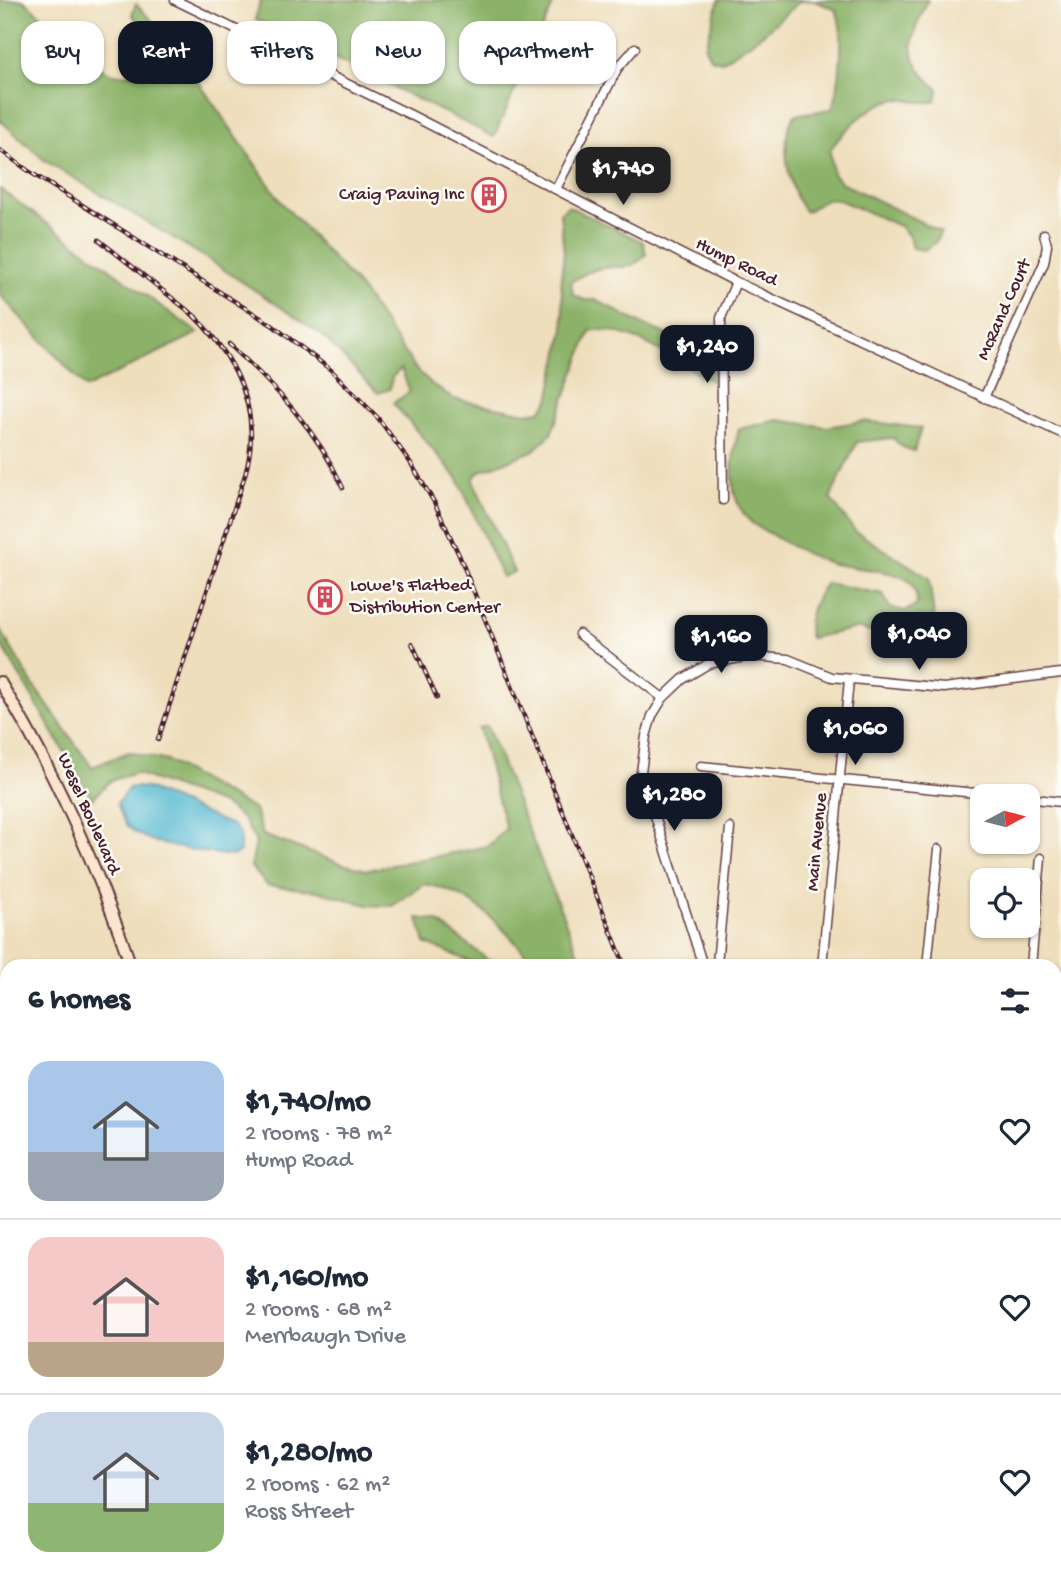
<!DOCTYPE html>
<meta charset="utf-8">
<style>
body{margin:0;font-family:"Gochi Hand",sans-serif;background:#f6f6f7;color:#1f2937;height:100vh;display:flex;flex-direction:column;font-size:26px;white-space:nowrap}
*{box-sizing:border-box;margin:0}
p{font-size:23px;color:#747a83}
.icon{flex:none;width:38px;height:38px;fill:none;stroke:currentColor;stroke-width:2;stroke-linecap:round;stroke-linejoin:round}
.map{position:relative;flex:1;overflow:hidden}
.sheet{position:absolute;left:0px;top:959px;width:1062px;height:623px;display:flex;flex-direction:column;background:#fff;border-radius:21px 21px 0 0;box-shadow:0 2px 5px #0004}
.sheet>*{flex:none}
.hud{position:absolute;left:21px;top:21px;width:700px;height:63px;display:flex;gap:14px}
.needle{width:46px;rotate:83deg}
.fabs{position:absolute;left:970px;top:784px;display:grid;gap:14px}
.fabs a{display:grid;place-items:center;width:70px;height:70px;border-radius:14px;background:#fff;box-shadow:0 2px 5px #0004;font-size:35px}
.price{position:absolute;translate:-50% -60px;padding:0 16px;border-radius:14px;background:#111827;color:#fff;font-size:23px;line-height:46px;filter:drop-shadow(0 2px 4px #0008)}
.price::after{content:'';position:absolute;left:50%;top:42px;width:21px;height:16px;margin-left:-10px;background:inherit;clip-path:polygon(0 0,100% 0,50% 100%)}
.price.active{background:#222;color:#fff}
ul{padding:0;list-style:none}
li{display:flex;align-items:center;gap:21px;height:175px;padding:0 28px}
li+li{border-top:2px solid #e0e1e3}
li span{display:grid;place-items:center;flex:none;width:196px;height:140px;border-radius:21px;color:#555}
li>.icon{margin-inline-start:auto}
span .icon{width:84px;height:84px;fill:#fffc;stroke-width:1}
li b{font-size:30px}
h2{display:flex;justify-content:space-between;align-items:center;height:84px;padding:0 28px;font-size:30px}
.pill{padding:0 24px;border-radius:21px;background:#fff;box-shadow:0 2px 5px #0004;font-size:24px;line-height:63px}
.pill.active{background:#111827;color:#fff}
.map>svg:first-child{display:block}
.green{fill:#afcf77;stroke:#7c7751;stroke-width:2}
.forest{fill:#8bb268;stroke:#6a684a;stroke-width:2}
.water{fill:#51b7d0;stroke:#4e6b7e;stroke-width:2}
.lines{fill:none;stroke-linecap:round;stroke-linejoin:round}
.minor-casing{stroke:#633c41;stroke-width:11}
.tertiary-casing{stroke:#633c41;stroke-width:13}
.secondary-casing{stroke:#633c41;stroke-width:14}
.primary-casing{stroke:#633c41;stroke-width:16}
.minor{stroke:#fff;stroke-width:8}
.tertiary{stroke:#fff;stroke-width:10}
.secondary{stroke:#fbe5cf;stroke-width:10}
.primary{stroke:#f6be87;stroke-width:12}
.rail-casing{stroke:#4a1f2b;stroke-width:4.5}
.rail{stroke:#fdfcf7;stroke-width:2;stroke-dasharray:5;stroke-linecap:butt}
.labels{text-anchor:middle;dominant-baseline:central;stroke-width:5;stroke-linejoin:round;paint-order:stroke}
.poi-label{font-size:19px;fill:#4a1f2b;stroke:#fdfcf7;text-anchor:end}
.street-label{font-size:19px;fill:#4a1f2b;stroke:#fdfcf7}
</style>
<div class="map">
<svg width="1061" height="1582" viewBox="0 0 1061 1582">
<rect width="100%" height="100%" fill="#fdfcf7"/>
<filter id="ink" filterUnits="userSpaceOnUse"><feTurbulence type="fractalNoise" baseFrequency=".0143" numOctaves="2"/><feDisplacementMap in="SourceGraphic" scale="14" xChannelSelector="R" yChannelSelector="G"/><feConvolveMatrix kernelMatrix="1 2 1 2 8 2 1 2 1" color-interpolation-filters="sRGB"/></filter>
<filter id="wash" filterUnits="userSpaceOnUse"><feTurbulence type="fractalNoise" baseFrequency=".00686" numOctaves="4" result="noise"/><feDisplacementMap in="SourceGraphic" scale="28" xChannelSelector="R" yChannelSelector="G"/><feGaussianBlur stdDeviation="1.57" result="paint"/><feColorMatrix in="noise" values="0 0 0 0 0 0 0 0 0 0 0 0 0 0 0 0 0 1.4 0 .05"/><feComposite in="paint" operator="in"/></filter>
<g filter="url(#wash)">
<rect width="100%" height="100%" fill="#eedebc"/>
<path class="green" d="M0 1500 7 1503V1570L3 1582H0Z"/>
<g class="forest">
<path d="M0 0H23C35 11 49 21 61 33 95 65 116 96 161 56L132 14 136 4 168 38 282 203 361 289 416 369 433 385 454 399 527 413 540 411 549 400 564 328 561 277 564 252 560 213 568 206 643 242 646 254C631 273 618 264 598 269 588 271 579 277 571 282L573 294 584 300H596L643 325 717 354 713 382C680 364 627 323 590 331L551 434 533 451 478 472 473 480 514 572 502 577 458 479 393 403 410 392 401 369 392 377 390 389 378 393 321 334 206 258 44 160 0 120Z"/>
<path d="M261 0H555L494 137 255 19Z"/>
<path d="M719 0H928C909 40 902 58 938 89L936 101C922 105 913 99 899 99 874 100 843 131 830 150L833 174 842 183 941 232 935 243 924 250 912 248 909 236 900 226 839 200 826 199 806 212C788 192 778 137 795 115L832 109C840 87 846 32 836 10L813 0 800 1 763 34 723 61 711 59 705 48Z"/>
<path d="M0 189 198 333 86 388 0 295Z"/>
<path d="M778 420 827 427 864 421 921 428 914 451 902 447 893 438 857 442 830 498 855 531 929 578 934 616 926 633 904 643 858 628 810 638C804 622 815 597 826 583L883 594 890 608 906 611 917 605C917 596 916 587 909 581 892 569 852 569 830 563 812 557 794 548 777 538 769 532 757 528 750 521 726 498 731 457 739 429Z"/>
<path d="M0 629 33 685 92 767 129 752 167 761 255 810 263 835 342 864 367 870 488 846 506 829 479 728 487 726 583 966H537C504 930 476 892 424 884L392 906 367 905 317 891 267 885 251 867 256 842 243 819 223 804 135 773 110 781 92 799 0 642Z"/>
<path d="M418 918 437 921 496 966H481L425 943Z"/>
<path d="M0 1104 7 1107 4 1295 7 1397 0 1398Z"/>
<path d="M174 1575H296L295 1582H182Z"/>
<path d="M337 1575H565L560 1582H341Z"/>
</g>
<path class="water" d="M135 787 147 788 234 826 240 835V852L233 856C206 852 143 847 126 824 122 818 120 810 117 803L129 788Z"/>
</g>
<g filter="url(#ink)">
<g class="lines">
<g class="minor-casing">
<g id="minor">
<path d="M175 0 411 115 736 282 1061 433"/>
<path d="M556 189 617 69 635 48"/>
<path d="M984 398 1044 263 1047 245 1044 234"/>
<path d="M723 500 721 318 736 282"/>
<path d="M579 634 663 698"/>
<path d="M701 766 1006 796"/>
<path d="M1027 798 1061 802"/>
<path d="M717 963 730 828"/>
<path d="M703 966 641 772 646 736 652 716 663 698 683 679 708 664 750 656 788 659 832 677 944 688 1061 673"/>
<path d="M707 966 717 963 748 966"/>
<path d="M822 966 849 680"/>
<path d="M927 966 939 849"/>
<path d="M1031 966 1041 858"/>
<path d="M1055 995 1061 996"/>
<path d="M1055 1196H1061"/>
<path d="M1055 1376 1061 1378"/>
<path d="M856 1575 871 1582"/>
<path d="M984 1576V1575"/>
</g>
</g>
<g class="tertiary-casing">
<path id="tertiary" d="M1055 1487 1061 1489"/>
</g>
<g class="secondary-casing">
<path id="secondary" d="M0 682C55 772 97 866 131 966"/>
</g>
<g class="primary-casing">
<g id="primary">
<path d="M0 1411H7"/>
<path d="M805 1582 806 1575"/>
</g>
</g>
<use href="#minor" class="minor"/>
<use href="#tertiary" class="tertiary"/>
<use href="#secondary" class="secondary"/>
<use href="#primary" class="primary"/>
<g class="rail-casing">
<g id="rail">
<path d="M0 150 30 172 272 325 331 370 378 418 410 462 434 502 459 555 625 966"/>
<path d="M99 240 196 317"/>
<path d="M229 344C275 387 317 429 343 488"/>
<path d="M412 643 437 698"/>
<path d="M158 740 245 475C264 409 235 355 189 311"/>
<path d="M0 1425 7 1433"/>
<path d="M0 1471 7 1472"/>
<path d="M0 1483 7 1485"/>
<path d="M157 1575 165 1582"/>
<path d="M744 1575 749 1582"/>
<path d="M771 1575 773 1582"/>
</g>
</g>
<use href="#rail" class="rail"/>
</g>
</g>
<defs>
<g id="building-ring" transform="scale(1.75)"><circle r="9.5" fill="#fdfcf7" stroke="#d1495b" stroke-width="1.5"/><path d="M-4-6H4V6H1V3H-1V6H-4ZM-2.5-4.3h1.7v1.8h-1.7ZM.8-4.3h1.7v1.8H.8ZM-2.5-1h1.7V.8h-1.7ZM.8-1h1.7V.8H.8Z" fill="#d1495b"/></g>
</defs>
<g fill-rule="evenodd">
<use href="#building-ring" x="489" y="195"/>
<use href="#building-ring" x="325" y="597"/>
</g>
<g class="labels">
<g class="poi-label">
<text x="464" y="195">Craig Paving Inc</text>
<text x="350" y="586" text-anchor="start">Lowe's Flatbed<tspan x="350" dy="22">Distribution Center</tspan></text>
</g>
<g class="street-label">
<text transform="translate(736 263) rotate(26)">Hump Road</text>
<text transform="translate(1005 310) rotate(-66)">McRand Court</text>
<text transform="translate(88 814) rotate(66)">Wesel Boulevard</text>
<text transform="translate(818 842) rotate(-85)">Main Avenue</text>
</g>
</g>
</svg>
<div class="fabs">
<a><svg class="needle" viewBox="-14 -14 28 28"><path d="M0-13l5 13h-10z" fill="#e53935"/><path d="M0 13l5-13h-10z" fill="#747a83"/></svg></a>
<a><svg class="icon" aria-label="locate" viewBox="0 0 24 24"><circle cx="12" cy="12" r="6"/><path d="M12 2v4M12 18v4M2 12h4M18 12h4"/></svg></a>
</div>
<b class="price active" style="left:623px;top:207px">$1,740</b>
<b class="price" style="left:707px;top:385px">$1,240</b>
<b class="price" style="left:919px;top:672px">$1,040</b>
<b class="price" style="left:721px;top:675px">$1,160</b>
<b class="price" style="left:855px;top:767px">$1,060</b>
<b class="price" style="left:674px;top:833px">$1,280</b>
<div class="hud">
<a class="pill">Buy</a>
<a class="pill active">Rent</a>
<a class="pill">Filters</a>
<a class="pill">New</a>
<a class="pill">Apartment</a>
</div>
<section class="sheet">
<h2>6 homes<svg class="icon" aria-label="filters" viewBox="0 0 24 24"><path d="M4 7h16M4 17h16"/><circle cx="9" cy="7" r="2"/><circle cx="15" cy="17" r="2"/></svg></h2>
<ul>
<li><span style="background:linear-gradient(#a9c7e8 65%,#9aa5b1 0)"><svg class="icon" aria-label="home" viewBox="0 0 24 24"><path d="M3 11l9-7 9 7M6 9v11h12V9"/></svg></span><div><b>$1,740/mo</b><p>2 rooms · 78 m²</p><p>Hump Road</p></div><svg class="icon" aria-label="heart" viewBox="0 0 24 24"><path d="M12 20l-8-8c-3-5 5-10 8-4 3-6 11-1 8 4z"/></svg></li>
<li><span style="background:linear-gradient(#f6c9c9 75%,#b9a48a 0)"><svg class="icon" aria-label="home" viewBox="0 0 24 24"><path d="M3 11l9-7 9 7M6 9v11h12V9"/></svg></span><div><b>$1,160/mo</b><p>2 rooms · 68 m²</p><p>Merrbaugh Drive</p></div><svg class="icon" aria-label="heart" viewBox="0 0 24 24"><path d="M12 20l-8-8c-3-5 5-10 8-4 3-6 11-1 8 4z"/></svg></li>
<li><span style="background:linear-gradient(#c9d6e8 65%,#8fb573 0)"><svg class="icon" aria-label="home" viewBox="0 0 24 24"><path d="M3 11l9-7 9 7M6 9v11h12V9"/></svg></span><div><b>$1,280/mo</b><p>2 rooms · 62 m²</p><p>Ross Street</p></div><svg class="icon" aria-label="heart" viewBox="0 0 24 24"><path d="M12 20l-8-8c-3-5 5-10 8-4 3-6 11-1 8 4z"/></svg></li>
</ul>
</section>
</div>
